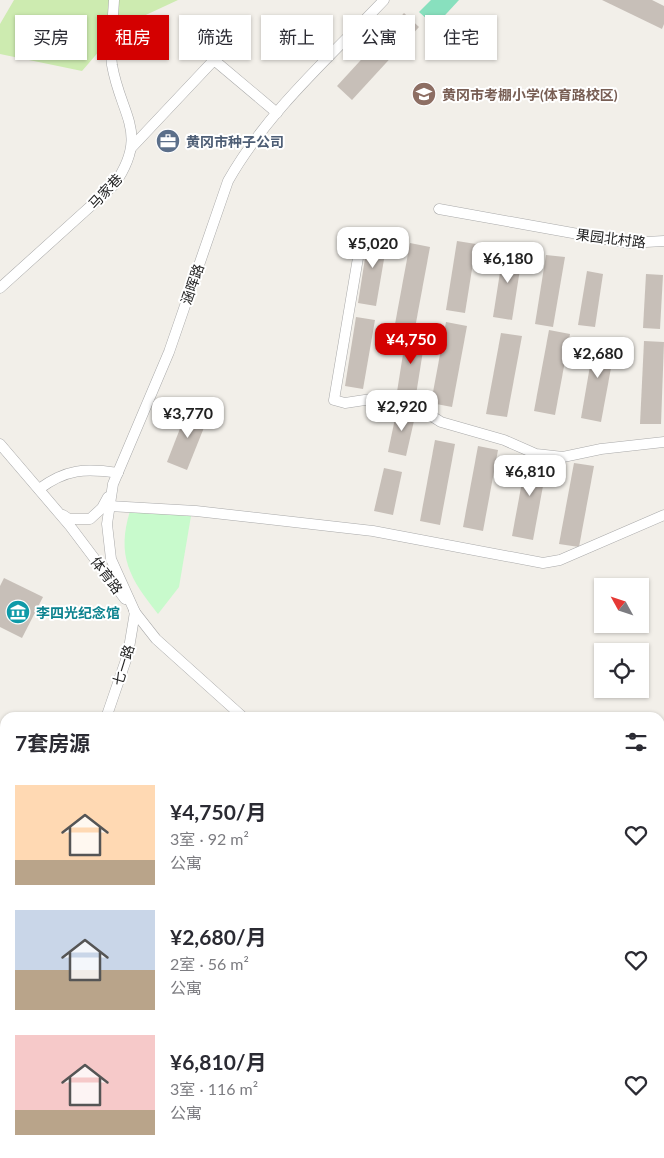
<!DOCTYPE html>
<html lang="zh">
<meta charset="utf-8">
<style>
body{margin:0;font-family:Lato,"Noto Sans SC",sans-serif;background:#f7f7f7;color:#2b2b33;height:100vh;display:flex;flex-direction:column;font-size:19px;white-space:nowrap}
*{box-sizing:border-box;margin:0}
p{font-size:16px;color:#7c7c81}
.icon{flex:none;width:28px;height:28px;fill:none;stroke:currentColor;stroke-width:2;stroke-linecap:round;stroke-linejoin:round}
.map{position:relative;flex:1;overflow:hidden}
.panel{position:absolute;left:0px;top:712px;width:665px;height:446px;display:flex;flex-direction:column;background:#fff;border-radius:15px 15px 0 0;box-shadow:0 1px 4px #0004}
.panel>*{flex:none}
.banner{position:absolute;left:15px;top:15px;width:635px;height:45px;display:flex;gap:10px}
.needle{width:32px;rotate:310deg}
.tools{position:absolute;left:594px;top:578px;display:grid;gap:10px}
.tools a{display:grid;place-items:center;width:55px;height:55px;border-radius:0px;background:#fff;box-shadow:0 1px 4px #0004;font-size:25px}
.price{position:absolute;translate:-50% -42px;padding:0 11px;border-radius:10px;background:#fff;color:#222;font-size:16px;line-height:32px;filter:drop-shadow(0 1px 2px #0008)}
.price::after{content:'';position:absolute;left:50%;top:30px;width:15px;height:11px;margin-left:-8px;background:inherit;clip-path:polygon(0 0,100% 0,50% 100%)}
.price.selected{background:#d40000;color:#fff}
ul{padding:0;list-style:none}
li{display:flex;align-items:center;gap:15px;height:125px;padding:0 15px}
li span{display:grid;place-items:center;flex:none;width:140px;height:100px;border-radius:0px;color:#555}
li>.icon{margin-inline-start:auto}
span .icon{width:60px;height:60px;fill:#fffc;stroke-width:1}
li b{font-size:21px}
h2{display:flex;justify-content:space-between;align-items:center;height:60px;padding:0 15px;font-size:21px}
.tag{padding:0 18px;border-radius:0px;background:#fff;box-shadow:0 1px 4px #0004;font-size:18px;line-height:45px}
.tag.selected{background:#d40000;color:#fff}
.map>svg:first-child{display:block}
.grass{fill:#cdebb0}
.park{fill:#c8facc}
.pitch{fill:#88e0be}
.water{fill:#aad3df}
.building{fill:#c7bfb8}
.lines{fill:none;stroke-linecap:round;stroke-linejoin:round}
.minor-casing{stroke:#a9a9a9;stroke-width:11}
.minor{stroke:#fff;stroke-width:10}
.labels{text-anchor:middle;dominant-baseline:central;stroke-width:4;stroke-linejoin:round;paint-order:stroke}
.education-label{font-size:14px;font-weight:bold;fill:#785e54;stroke:#fff;text-anchor:start}
.service-label{font-size:14px;font-weight:bold;fill:#4e5e75;stroke:#fff;text-anchor:start}
.street-label{font-size:14px;fill:#222;stroke:#fff}
.culture-label{font-size:14px;font-weight:bold;fill:#0d838f;stroke:#fff;text-anchor:start}
</style>
<div class="map">
<svg width="664" height="1158" viewBox="0 0 664 1158">
<rect width="100%" height="100%" fill="#f2efe9"/>
<path class="grass" d="M14 0H178L120 27 82 71 0 54V24Z"/>
<g class="park">
<path d="M130 511 191 516 179 587 158 614C130 579 116 556 130 511Z"/>
<path d="M0 806 5 809V1094L0 1123Z"/>
</g>
<path class="pitch" d="M431 0H459L435 26 419 12Z"/>
<path class="water" d="M0 830 5 831V930L0 941Z"/>
<g class="building">
<path d="M602 0H652L664 6V24L662 29Z"/>
<path d="M404 13 419 27 352 100 337 86Z"/>
<path d="M369 233 388 236 376 306 358 303Z"/>
<path d="M457 241 476 244 465 313 446 310Z"/>
<path d="M410 243 430 247 415 328 395 324Z"/>
<path d="M504 247 523 250 512 320 493 317Z"/>
<path d="M546 255 565 257 553 327 535 324Z"/>
<path d="M587 271 603 274 595 327 578 325Z"/>
<path d="M646 274 663 275 660 329 643 328Z"/>
<path d="M356 317 375 320 363 389 345 386Z"/>
<path d="M446 322 467 326 452 407 431 403Z"/>
<path d="M407 329 426 332 415 401 396 398Z"/>
<path d="M549 330 570 334 555 415 534 411Z"/>
<path d="M501 333 522 336 507 417 486 414Z"/>
<path d="M595 337 616 341 601 422 581 418Z"/>
<path d="M644 341 664 342 661 424H640Z"/>
<path d="M188 408 209 415 187 470 167 462Z"/>
<path d="M397 409 416 412 406 456 388 452Z"/>
<path d="M435 440 455 444 440 525 420 521Z"/>
<path d="M478 446 498 450 483 531 463 527Z"/>
<path d="M527 455 548 459 533 540 512 536Z"/>
<path d="M574 463 594 466 579 547 559 544Z"/>
<path d="M384 468 402 472 393 515 374 511Z"/>
<path d="M4 578 43 597 22 638 0 627V586Z"/>
<path d="M496 1154H522L518 1158H492Z"/>
<path d="M561 1154H596L591 1158H556Z"/>
<path d="M618 1154H646L642 1158H613Z"/>
</g>
<g class="lines">
<g class="minor-casing">
<g id="minor">
<path d="M132 147 214 60 277 113"/>
<path d="M439 209 628 243 664 241"/>
<path d="M361 240 334 400 345 403 378 398 411 403 441 422 504 440 536 454 563 457 601 449 664 442"/>
<path d="M0 288 114 185C150 133 121 117 112 65 109 45 113 21 114 0"/>
<path d="M0 444 70 526 125 599"/>
<path d="M39 489C66 469 85 468 118 473"/>
<path d="M109 506 196 511 373 531 543 563 560 560 664 515"/>
<path d="M63 515 69 519H90L102 508 108 497"/>
<path d="M134 611 156 639 244 718"/>
<path d="M106 718 128 654 135 612 111 559 107 524 113 484 169 352 228 181C267 112 330 57 384 0"/>
<path d="M0 813 5 815"/>
<path d="M660 962 664 964"/>
<path d="M660 1084 664 1083"/>
<path d="M94 1158 95 1154"/>
<path d="M530 1158 534 1154"/>
</g>
</g>
<use href="#minor" class="minor"/>
</g>
<defs>
<g id="school-disc" transform="scale(1.25)"><circle r="9.5" fill="#8d6e63" stroke="#fff"/><path d="M0-5L7-2L0 1L-7-2ZM-4 1L0 2.5L4 1V4Q0 6-4 4Z" fill="#fff"/></g>
<g id="office-disc" transform="scale(1.25)"><circle r="9.5" fill="#5c6f8a" stroke="#fff"/><path d="M-6-3h4V-5.5h4V-3h4V5H-6ZM-1-4.5V-3h2v-1.5ZM-6 0V1H6V0Z" fill="#fff"/></g>
<g id="museum-disc" transform="scale(1.25)"><circle r="9.5" fill="#0f9aa8" stroke="#fff"/><path d="M0-6L6-3V-2H-6V-3ZM-5-1h2V3h-2ZM-1-1h2V3h-2ZM3-1h2V3H3ZM-6 4H6V6H-6Z" fill="#fff"/></g>
</defs>
<g fill-rule="evenodd">
<use href="#school-disc" x="424" y="94"/>
<use href="#office-disc" x="168" y="141"/>
<use href="#museum-disc" x="18" y="612"/>
</g>
<g class="labels">
<g class="education-label">
<text x="442" y="94">黄冈市考棚小学(体育路校区)</text>
</g>
<g class="service-label">
<text x="186" y="141">黄冈市种子公司</text>
</g>
<g class="street-label">
<text transform="translate(105 191) rotate(-47)">马家巷</text>
<text transform="translate(611 238) rotate(7)">果园北村路</text>
<text transform="translate(192 284) rotate(-71)">涵晖路</text>
<text transform="translate(107 575) rotate(53)">体育路</text>
<text transform="translate(123 665) rotate(-73)">七一路</text>
</g>
<g class="culture-label">
<text x="36" y="612">李四光纪念馆</text>
</g>
</g>
</svg>
<div class="tools">
<a><svg class="needle" viewBox="-14 -14 28 28"><path d="M0-13l5 13h-10z" fill="#e53935"/><path d="M0 13l5-13h-10z" fill="#7c7c81"/></svg></a>
<a><svg class="icon" aria-label="locate" viewBox="0 0 24 24"><circle cx="12" cy="12" r="6"/><path d="M12 2v4M12 18v4M2 12h4M18 12h4"/></svg></a>
</div>
<b class="price" style="left:373px;top:269px">¥5,020</b>
<b class="price" style="left:508px;top:284px">¥6,180</b>
<b class="price selected" style="left:411px;top:365px">¥4,750</b>
<b class="price" style="left:598px;top:379px">¥2,680</b>
<b class="price" style="left:402px;top:432px">¥2,920</b>
<b class="price" style="left:188px;top:439px">¥3,770</b>
<b class="price" style="left:530px;top:497px">¥6,810</b>
<div class="banner">
<a class="tag">买房</a>
<a class="tag selected">租房</a>
<a class="tag">筛选</a>
<a class="tag">新上</a>
<a class="tag">公寓</a>
<a class="tag">住宅</a>
</div>
<section class="panel">
<h2>7套房源<svg class="icon" aria-label="filters" viewBox="0 0 24 24"><path d="M4 7h16M4 17h16"/><circle cx="9" cy="7" r="2"/><circle cx="15" cy="17" r="2"/></svg></h2>
<ul>
<li><span style="background:linear-gradient(#ffd9b3 75%,#b9a48a 0)"><svg class="icon" aria-label="home" viewBox="0 0 24 24"><path d="M3 11l9-7 9 7M6 9v11h12V9"/></svg></span><div><b>¥4,750/月</b><p>3室 · 92 m²</p><p>公寓</p></div><svg class="icon" aria-label="heart" viewBox="0 0 24 24"><path d="M12 20l-8-8c-3-5 5-10 8-4 3-6 11-1 8 4z"/></svg></li>
<li><span style="background:linear-gradient(#c9d6e8 60%,#b9a48a 0)"><svg class="icon" aria-label="home" viewBox="0 0 24 24"><path d="M3 11l9-7 9 7M6 9v11h12V9"/></svg></span><div><b>¥2,680/月</b><p>2室 · 56 m²</p><p>公寓</p></div><svg class="icon" aria-label="heart" viewBox="0 0 24 24"><path d="M12 20l-8-8c-3-5 5-10 8-4 3-6 11-1 8 4z"/></svg></li>
<li><span style="background:linear-gradient(#f6c9c9 75%,#b9a48a 0)"><svg class="icon" aria-label="home" viewBox="0 0 24 24"><path d="M3 11l9-7 9 7M6 9v11h12V9"/></svg></span><div><b>¥6,810/月</b><p>3室 · 116 m²</p><p>公寓</p></div><svg class="icon" aria-label="heart" viewBox="0 0 24 24"><path d="M12 20l-8-8c-3-5 5-10 8-4 3-6 11-1 8 4z"/></svg></li>
</ul>
</section>
</div>
